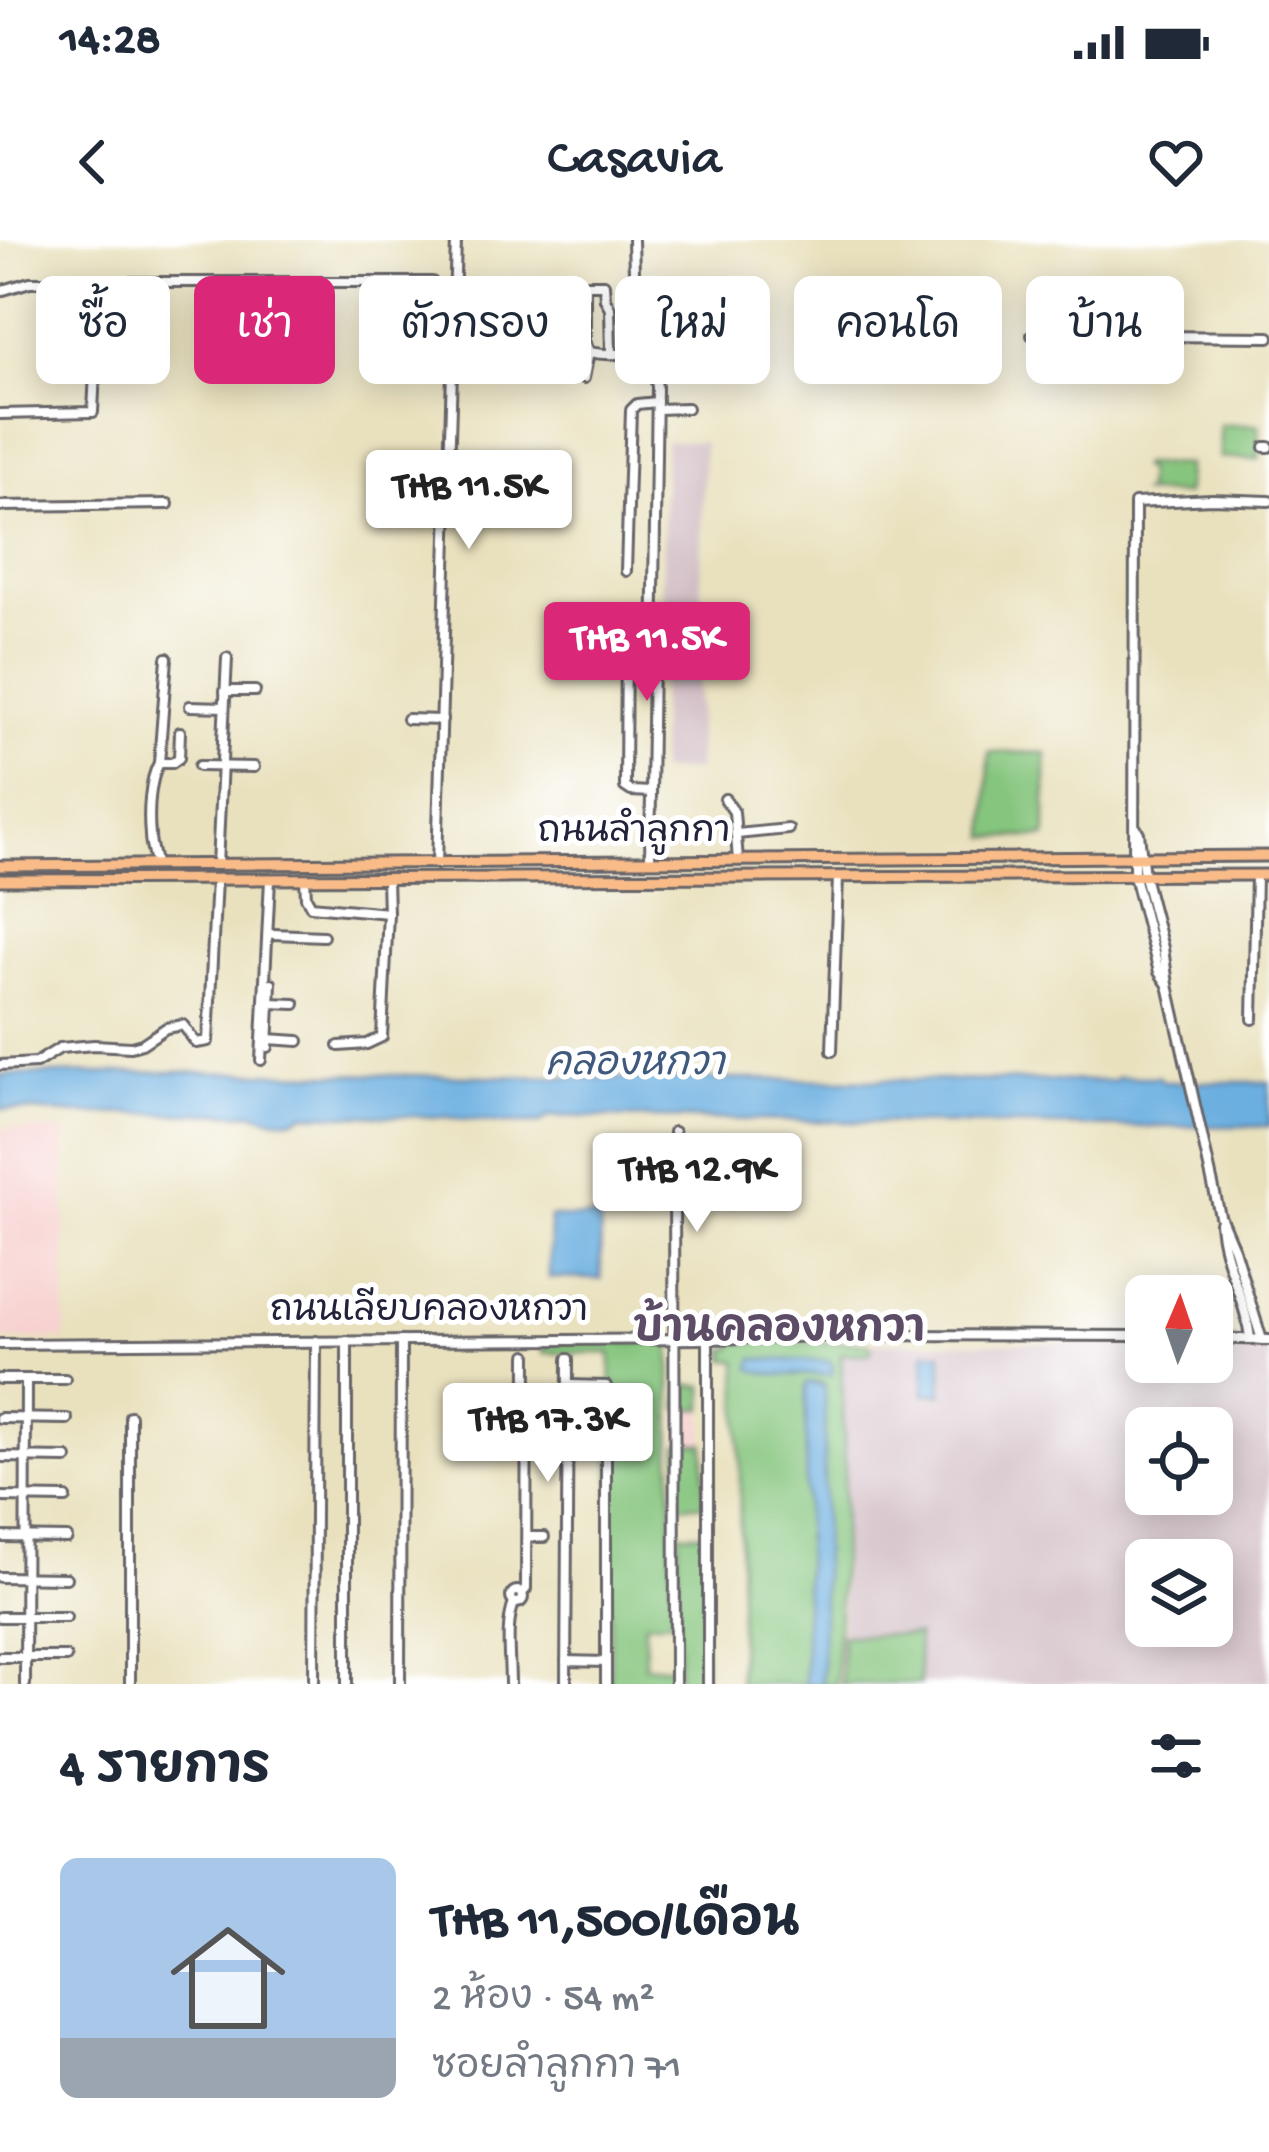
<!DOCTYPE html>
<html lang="th">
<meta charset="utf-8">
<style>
body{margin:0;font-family:"Gochi Hand","Playpen Sans Thai",sans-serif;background:#f6f6f7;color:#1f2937;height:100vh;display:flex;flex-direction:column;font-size:45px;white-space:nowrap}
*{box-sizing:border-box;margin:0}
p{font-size:39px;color:#747a83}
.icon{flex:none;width:66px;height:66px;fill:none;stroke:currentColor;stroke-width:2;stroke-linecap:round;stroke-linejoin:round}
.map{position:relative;height:1444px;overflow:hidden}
.sheet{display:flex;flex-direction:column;background:#fff;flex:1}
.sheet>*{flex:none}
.guide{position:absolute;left:36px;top:36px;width:1197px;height:108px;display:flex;gap:24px}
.needle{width:78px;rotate:2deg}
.buttons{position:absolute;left:1125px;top:1035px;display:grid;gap:24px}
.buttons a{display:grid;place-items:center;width:108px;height:108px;border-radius:18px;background:#fff;box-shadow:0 6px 30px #0003;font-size:60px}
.price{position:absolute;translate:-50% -102px;padding:0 27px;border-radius:12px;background:#fff;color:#222;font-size:39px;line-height:78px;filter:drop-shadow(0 3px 6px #0008)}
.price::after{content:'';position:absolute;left:50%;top:72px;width:36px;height:27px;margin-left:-18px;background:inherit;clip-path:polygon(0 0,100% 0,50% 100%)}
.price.current{background:#db2777;color:#fff}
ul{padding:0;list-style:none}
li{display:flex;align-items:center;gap:36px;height:300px;padding:0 60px}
li span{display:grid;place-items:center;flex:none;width:336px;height:240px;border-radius:18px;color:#555}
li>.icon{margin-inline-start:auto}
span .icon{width:144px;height:144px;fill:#fffc;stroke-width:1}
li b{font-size:51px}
h2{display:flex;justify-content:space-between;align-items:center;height:144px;padding:0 60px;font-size:51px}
.pill{padding:0 42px;border-radius:18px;background:#fff;box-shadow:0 6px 30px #0003;font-size:42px;line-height:108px}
.pill.current{background:#db2777;color:#fff}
.status{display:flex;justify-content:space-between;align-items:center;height:84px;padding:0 60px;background:#fff;direction:ltr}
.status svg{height:33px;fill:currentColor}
header{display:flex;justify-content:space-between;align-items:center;height:156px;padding:0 60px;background:#fff;font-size:54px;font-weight:600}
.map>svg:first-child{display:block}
.built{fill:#f7d0cf}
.industrial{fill:#d2bec5;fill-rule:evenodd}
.green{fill:#85c57d;stroke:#54745c;stroke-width:3}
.water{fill:#6aafe0;stroke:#46688e;stroke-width:3}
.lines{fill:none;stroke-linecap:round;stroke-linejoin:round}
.minor-casing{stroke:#686569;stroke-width:14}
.major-casing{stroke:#686569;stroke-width:15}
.minor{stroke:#fff;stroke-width:8}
.major{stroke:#f9bc89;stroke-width:9}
.labels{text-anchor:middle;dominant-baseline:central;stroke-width:10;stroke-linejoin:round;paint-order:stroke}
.street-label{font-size:36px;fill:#22223b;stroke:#fff}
.water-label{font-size:39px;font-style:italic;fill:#3f5a7d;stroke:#fff}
.quarter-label{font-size:42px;font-weight:bold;fill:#5c4c66;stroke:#fff}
</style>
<div class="status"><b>14:28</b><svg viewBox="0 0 49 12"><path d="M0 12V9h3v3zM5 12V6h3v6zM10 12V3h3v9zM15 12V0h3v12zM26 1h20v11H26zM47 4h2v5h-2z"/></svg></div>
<header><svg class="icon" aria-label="back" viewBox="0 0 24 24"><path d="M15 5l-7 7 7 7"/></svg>Casavia<svg class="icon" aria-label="heart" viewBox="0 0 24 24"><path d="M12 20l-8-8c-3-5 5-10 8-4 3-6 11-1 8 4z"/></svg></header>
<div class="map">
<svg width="1269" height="1444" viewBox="0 0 1269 1444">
<rect width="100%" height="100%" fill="#fff"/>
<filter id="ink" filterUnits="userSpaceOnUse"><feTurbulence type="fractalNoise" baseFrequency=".00833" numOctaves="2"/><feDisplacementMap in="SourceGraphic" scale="24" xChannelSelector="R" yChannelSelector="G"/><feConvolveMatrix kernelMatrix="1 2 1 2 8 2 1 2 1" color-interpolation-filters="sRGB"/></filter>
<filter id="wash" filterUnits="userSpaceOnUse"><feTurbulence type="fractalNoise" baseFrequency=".004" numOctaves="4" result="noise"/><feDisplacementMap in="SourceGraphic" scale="48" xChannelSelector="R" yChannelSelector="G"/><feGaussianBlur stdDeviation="2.7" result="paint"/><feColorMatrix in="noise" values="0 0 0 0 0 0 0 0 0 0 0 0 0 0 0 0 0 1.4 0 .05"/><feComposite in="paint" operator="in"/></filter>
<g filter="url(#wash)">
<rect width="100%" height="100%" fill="#e9e1be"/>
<g class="built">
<path d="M0 888 65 891V1099L0 1100Z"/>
<rect x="679" y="1169" width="25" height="35"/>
</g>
<g class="industrial">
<path d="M665 201 704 202 697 531H659Z"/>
<path d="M841 1102 1146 1104V1122H1212V1104H1269V1444H920L917 1395H842L845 1225ZM1146 1188H1212V1254H1146ZM1146 1320H1212V1386H1146Z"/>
</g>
<g class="green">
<path d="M1220 185H1259V219L1220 218Z"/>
<path d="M1141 224 1187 225 1186 254 1140 253 1145 251 1146 229 1141 228Z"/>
<path d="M989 512 1046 513V597H987Z"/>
<path d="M841 1102 868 1103 872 1109 870 1114H841L845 1225 836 1444H822L823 1143H809L806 1145 805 1444H739L740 1218 738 1121 726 1120V1109H733V1103Z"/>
<path d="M559 1103H671L672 1381 645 1383V1426H671V1444H610L611 1113H543L544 1106Z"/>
<path d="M680 1145 704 1146V1169H679Z"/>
<path d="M679 1204H704L705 1265H679Z"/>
<path d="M679 1293H704V1444H678Z"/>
<path d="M842 1395H917L920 1444H841Z"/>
</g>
<g class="water">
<path d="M175 832 703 839 1113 841 1118 837H1159L1164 842H1269V886L1119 887 549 876 540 883H505L446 877 304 874C291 883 269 879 255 873L80 874 0 869V835Z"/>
<path d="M550 977 600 978 601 1039 549 1038Z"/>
<path d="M925 1112 942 1113V1154H924Z"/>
<path d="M754 1119 830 1121 833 1129 832 1134 776 1135 753 1130 751 1128Z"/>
<path d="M809 1143 825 1146 822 1444H805L806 1145Z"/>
</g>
</g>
<g filter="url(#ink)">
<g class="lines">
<g class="minor-casing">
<g id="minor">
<path d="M633 0 635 63 641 92 650 109 657 147 650 621"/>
<path d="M0 51 30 42H432"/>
<path d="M1032 95 1269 97"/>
<path d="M611 114 610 68 605 59 604 44H588L585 46V101L589 112C616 118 645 111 671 100L677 83 676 42"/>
<path d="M584 138 589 112"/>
<path d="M657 169 687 168"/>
<path d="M0 174 93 172 95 131"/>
<path d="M1265 207H1269"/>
<path d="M0 266 168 264"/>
<path d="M626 331 631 170 637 164 657 162"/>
<path d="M626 391 625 547 631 551 651 552"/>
<path d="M225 451H255"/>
<path d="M190 466 224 467"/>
<path d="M407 479 442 480"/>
<path d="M159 523H172L179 518 180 492"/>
<path d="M199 526 254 527"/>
<path d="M725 559 734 572 738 620"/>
<path d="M1136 588 1139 593 1144 636 1163 708 1168 745 1220 976 1234 1009 1262 1100"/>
<path d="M737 594 788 589"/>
<path d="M437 624 456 0"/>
<path d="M155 625C154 614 150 606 150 595 148 574 149 541 159 523L167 418"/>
<path d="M217 625 227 418"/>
<path d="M387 638 388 673"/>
<path d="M305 639 306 657 311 666 388 673 382 797 367 804 339 806"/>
<path d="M273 694 323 696"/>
<path d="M1168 745 1159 732 1134 636 1135 263 1211 259 1269 261"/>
<path d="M270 763 295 764"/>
<path d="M1253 779 1256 635"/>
<path d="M268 799 299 801"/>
<path d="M268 807 271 743"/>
<path d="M832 811 838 637"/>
<path d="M261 820 270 639"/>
<path d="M0 825 36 823 60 808 94 805 131 807 142 804 166 788 183 785 196 803 208 801 216 639"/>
<path d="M674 892 675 1444"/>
<path d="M1220 983C1223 1024 1246 1059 1250 1099"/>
<path d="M1212 1098 1269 1100"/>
<path d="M708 1099V1444"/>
<path d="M0 1104 708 1099 872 1095 1146 1096"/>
<path d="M0 1139H65"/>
<path d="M568 1145 606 1146V1444"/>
<path d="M130 1176V1444"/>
<path d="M0 1178 67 1179"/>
<path d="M0 1217 67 1218"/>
<path d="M0 1257 66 1258"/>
<path d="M0 1297 67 1298"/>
<path d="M527 1297H544"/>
<path d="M0 1337 66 1338"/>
<circle cx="517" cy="1357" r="6"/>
<path d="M522 1353 526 1349 527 1115"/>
<path d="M0 1377H66"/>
<path d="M0 1417H66"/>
<path d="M566 1421 606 1422"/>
<path d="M25 1444 26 1139"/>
<path d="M314 1444 316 1101"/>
<path d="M347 1444V1101"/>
<path d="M400 1444 401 1101"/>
<path d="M510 1444C510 1418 505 1386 514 1363"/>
<path d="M566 1444 568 1119"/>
</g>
</g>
<g class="major-casing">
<g id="major">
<path d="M0 626 1269 616"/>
<path d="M0 640 1269 635"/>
</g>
</g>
<use href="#minor" class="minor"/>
<use href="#major" class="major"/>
</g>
</g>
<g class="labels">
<g class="street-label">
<text x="634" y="594">ถนนลำลูกกา</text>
<text x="429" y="1073">ถนนเลียบคลองหกวา</text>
</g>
<g class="water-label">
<text x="635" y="827">คลองหกวา</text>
</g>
<g class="quarter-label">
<text x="779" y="1092">บ้านคลองหกวา</text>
</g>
</g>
</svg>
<div class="buttons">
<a><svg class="needle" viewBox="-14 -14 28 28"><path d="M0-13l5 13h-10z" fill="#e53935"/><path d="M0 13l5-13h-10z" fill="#747a83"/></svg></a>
<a><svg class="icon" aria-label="locate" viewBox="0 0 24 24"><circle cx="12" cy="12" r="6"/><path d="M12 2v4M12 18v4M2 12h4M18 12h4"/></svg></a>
<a><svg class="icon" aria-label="layers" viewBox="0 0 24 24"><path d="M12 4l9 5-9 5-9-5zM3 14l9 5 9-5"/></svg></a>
</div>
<b class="price" style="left:469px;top:312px">THB 11.5K</b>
<b class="price current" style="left:647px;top:464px">THB 11.5K</b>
<b class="price" style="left:697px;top:995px">THB 12.9K</b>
<b class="price" style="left:548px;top:1245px">THB 17.3K</b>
<div class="guide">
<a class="pill">ซื้อ</a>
<a class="pill current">เช่า</a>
<a class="pill">ตัวกรอง</a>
<a class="pill">ใหม่</a>
<a class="pill">คอนโด</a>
<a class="pill">บ้าน</a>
</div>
</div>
<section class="sheet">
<h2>4 รายการ<svg class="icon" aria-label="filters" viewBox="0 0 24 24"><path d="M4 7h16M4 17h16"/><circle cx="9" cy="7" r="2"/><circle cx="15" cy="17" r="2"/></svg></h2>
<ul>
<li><span style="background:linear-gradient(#a9c7e8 75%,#9aa5b1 0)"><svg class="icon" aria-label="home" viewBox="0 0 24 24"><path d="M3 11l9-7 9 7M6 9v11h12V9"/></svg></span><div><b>THB 11,500/เดือน</b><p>2 ห้อง · 54 m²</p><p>ซอยลำลูกกา 71</p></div></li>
</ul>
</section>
